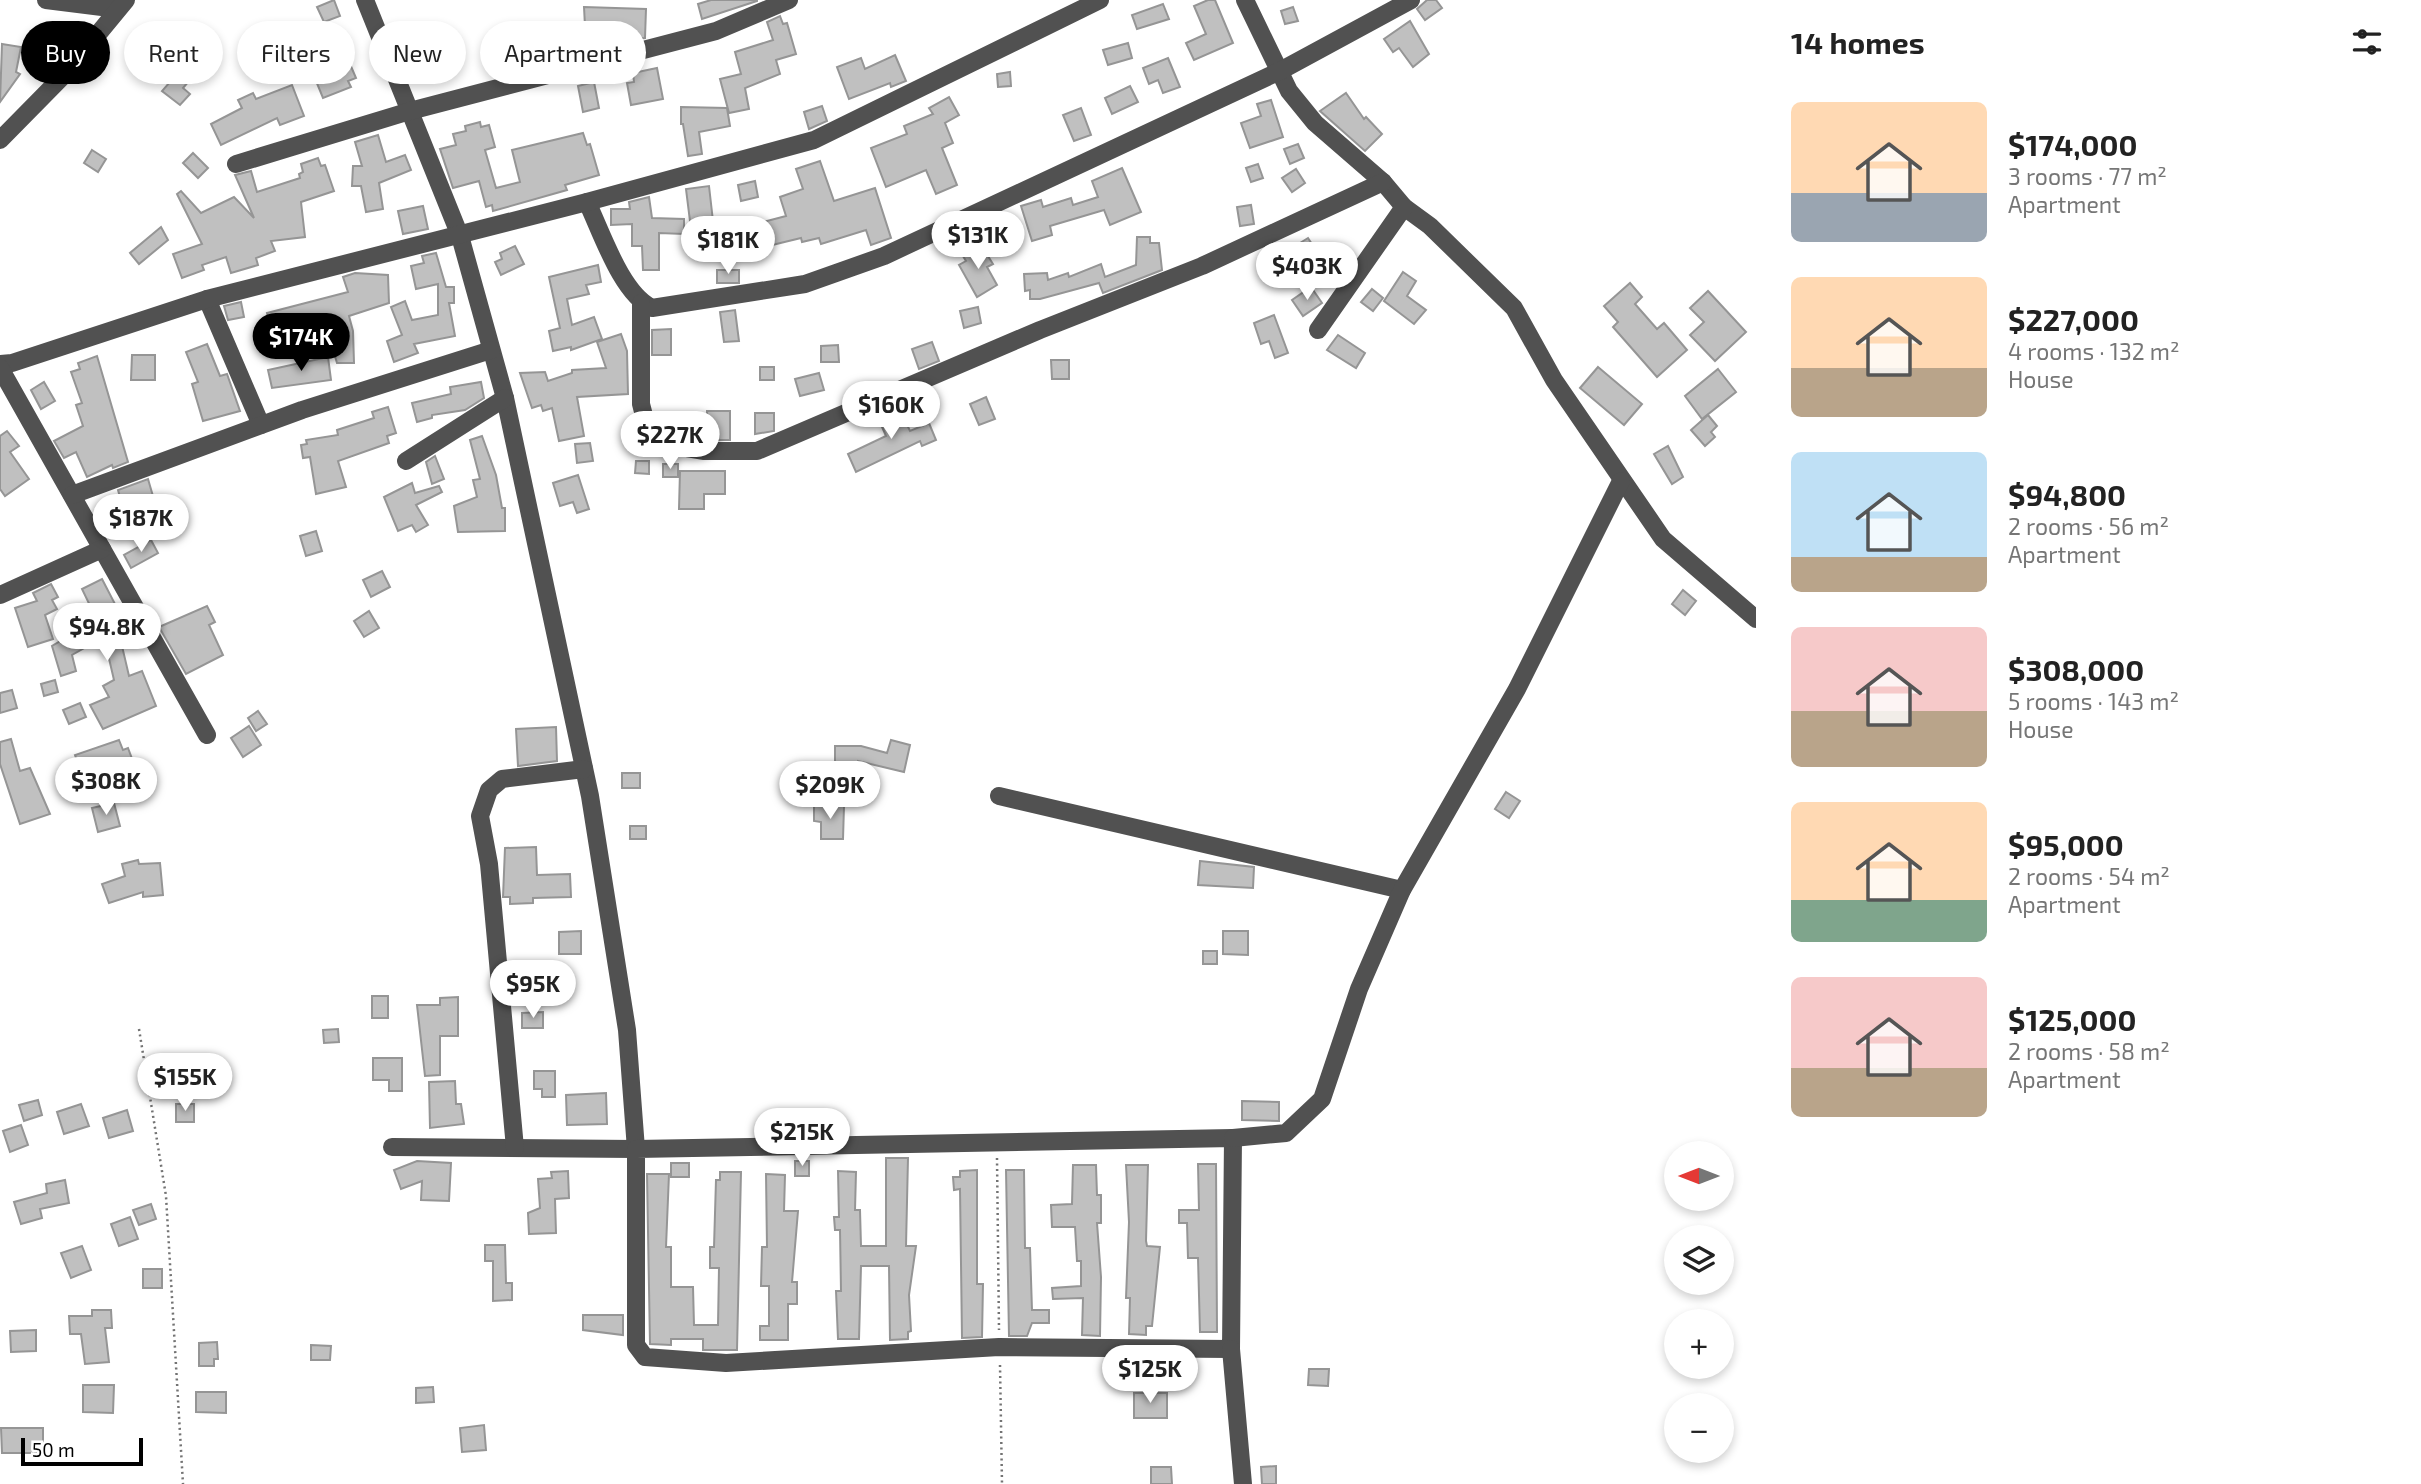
<!DOCTYPE html>
<meta charset="utf-8">
<style>
body{margin:0;font-family:"Exo 2",sans-serif;background:#f2f2f2;color:#222;height:100vh;display:flex;flex-direction:column;font-size:26px;white-space:nowrap}
*{box-sizing:border-box;margin:0}
p{font-size:23px;color:#767676}
.icon{flex:none;width:38px;height:38px;fill:none;stroke:currentColor;stroke-width:2;stroke-linecap:round;stroke-linejoin:round}
.map{position:relative;flex:1;overflow:hidden}
.details{display:flex;flex-direction:column;background:#fff;width:665px}
.details>*{flex:none}
.hud{position:absolute;left:21px;top:21px;width:665px;height:63px;display:flex;gap:14px}
.needle{width:46px;rotate:270deg}
.tools{position:absolute;left:1664px;top:1141px;display:grid;gap:14px}
.tools a{display:grid;place-items:center;width:70px;height:70px;border-radius:50%;background:#fff;box-shadow:0 4px 10px #0003;font-size:35px}
.scale{position:absolute;left:21px;bottom:18px;width:122px;box-sizing:border-box;padding-left:7px;border:4px solid #000;border-top:0;font-size:19px;line-height:24px;white-space:nowrap;color:#000;-webkit-text-stroke:5px #fff;paint-order:stroke}
.price{position:absolute;translate:-50% -60px;padding:0 16px;border-radius:24px;background:#fff;color:#222;font-size:23px;line-height:46px;filter:drop-shadow(0 2px 4px #0008)}
.price::after{content:'';position:absolute;left:50%;top:42px;width:21px;height:16px;margin-left:-10px;background:inherit;clip-path:polygon(0 0,100% 0,50% 100%)}
.price.on{background:#000;color:#fff}
ul{padding:0;list-style:none}
li{display:flex;align-items:center;gap:21px;height:175px;padding:0 35px}
li span{display:grid;place-items:center;flex:none;width:196px;height:140px;border-radius:10px;color:#555}
li>.icon{margin-inline-start:auto}
span .icon{width:84px;height:84px;fill:#fffc;stroke-width:1}
li b{font-size:30px}
h2{display:flex;justify-content:space-between;align-items:center;height:84px;padding:0 35px;font-size:30px}
.pill{padding:0 24px;border-radius:32px;background:#fff;box-shadow:0 4px 10px #0003;font-size:24px;line-height:63px}
.pill.on{background:#000;color:#fff}
main{display:flex;flex:1;min-height:0}
.map>svg:first-child{display:block}
.building{fill:#c0c0c0;stroke:#959595;stroke-width:2}
.lines{fill:none;stroke-linecap:round;stroke-linejoin:round}
.path{stroke:#737373;stroke-width:2.5;stroke-dasharray:2 3.5;stroke-linecap:butt}
.minor{stroke:#515151;stroke-width:18}
</style>
<main>
<div class="map">
<svg width="1756" height="1484" viewBox="0 0 1756 1484">
<rect width="100%" height="100%" fill="#fff"/>
<g class="building">
<path d="M334 0 340 16 324 22 317 7Z"/>
<path d="M711 0H757V1L702 19 698 4Z"/>
<path d="M1208 0H1215L1233 43 1194 60 1186 43 1206 34 1194 6Z"/>
<path d="M1427 0H1436L1442 8 1425 20 1417 9Z"/>
<path d="M1163 4 1169 19 1137 29 1132 15Z"/>
<path d="M584 7 646 9 645 38 602 41V44L540 46 541 52 512 55 509 27 538 24 585 26Z"/>
<path d="M1293 7 1298 21 1285 24 1281 11Z"/>
<path d="M780 16 783 24 787 23 796 54 776 60 780 74 745 88 749 109 729 113 720 79 741 74 735 52 773 40 767 22Z"/>
<path d="M1410 21 1429 54 1413 67 1399 48 1393 52 1384 39Z"/>
<path d="M440 28 447 52 442 53 449 75 436 79 429 57 418 61 410 37Z"/>
<path d="M196 42 208 52 198 65 186 54Z"/>
<path d="M253 43 263 53 253 63 243 53Z"/>
<path d="M1128 43 1132 58 1108 65 1103 50Z"/>
<path d="M2 44 21 47 16 72 20 74 0 102Z"/>
<path d="M895 55 906 81 891 87 890 83 849 99 837 67 861 58 865 69Z"/>
<path d="M1168 58 1180 87 1163 93 1158 80 1149 84 1143 68Z"/>
<path d="M350 64 356 78 348 81 351 87 323 98 314 76Z"/>
<path d="M184 66 194 75 183 88 190 94 180 105 162 91Z"/>
<path d="M657 68 663 99 631 105 627 83 634 82 633 73Z"/>
<path d="M1010 72 1011 86 998 87 997 74Z"/>
<path d="M594 82 599 108 583 112 578 86Z"/>
<path d="M292 85 304 116 280 125 277 118 221 145 211 124 242 108 238 100 253 93 256 99Z"/>
<path d="M1130 86 1138 102 1112 114 1105 98Z"/>
<path d="M1346 93 1364 119 1366 117 1382 134 1365 151 1320 111Z"/>
<path d="M949 97 959 115 945 123 953 143 942 148 957 185 936 194 926 170 886 187 871 148 907 134 904 126 933 114 929 108Z"/>
<path d="M1271 100 1283 137 1250 148 1241 123 1261 116 1257 104Z"/>
<path d="M822 106 827 121 809 129 804 112Z"/>
<path d="M681 107 727 108 730 126 699 132 702 154 688 156 683 124H681Z"/>
<path d="M1081 108 1091 135 1074 141 1063 115Z"/>
<path d="M480 122 481 127 489 125 495 147 485 150 496 188 520 182 512 150 583 133 587 145 590 144 599 175 565 185 567 190 493 211 492 205 486 207 479 181 453 188 440 149 456 145 453 134 466 131 465 126Z"/>
<path d="M378 135 386 162 405 155 411 170 379 183 383 209 366 212 361 186H352L353 166H362L355 142Z"/>
<path d="M1298 144 1304 158 1290 164 1284 149Z"/>
<path d="M92 150 106 159 98 172 84 163Z"/>
<path d="M193 153 208 168 198 178 183 163Z"/>
<path d="M318 158 321 166 325 165 334 191 301 202 305 237 271 241 275 251 256 258 258 265 231 273 226 257 202 265 204 270 182 278 173 254 202 244 177 194 181 191 201 213 234 197 254 218 235 175 251 171 257 192 300 178 299 174 303 172 301 164Z"/>
<path d="M820 161 834 201 875 188 891 238 871 245 866 230 821 244 819 238 802 242 801 238 764 247 760 231 765 229 763 222 786 216 780 197 803 189 796 169Z"/>
<path d="M1258 164 1263 178 1251 182 1246 168Z"/>
<path d="M1122 168 1141 212 1110 225 1104 210 1050 226 1052 235 1032 241 1021 206 1041 200 1043 207 1071 198 1073 205 1098 197 1092 181Z"/>
<path d="M1296 169 1305 183 1292 192 1282 178Z"/>
<path d="M755 181 758 197 741 201 738 185Z"/>
<path d="M709 186 714 230 691 229 686 189Z"/>
<path d="M649 197 652 218 684 219V234L659 233V270H643L642 246H632V224L611 225V209H630L629 202Z"/>
<path d="M1251 205 1254 224 1240 226 1237 207Z"/>
<path d="M423 206 428 229 403 234 398 211Z"/>
<path d="M161 227 168 240 139 264 130 253Z"/>
<path d="M1137 237H1150V243H1159L1162 270 1103 293 1099 283 1040 299H1030V290L1025 291 1024 274 1047 273 1048 280 1068 273 1069 277 1101 264 1105 277 1136 265Z"/>
<path d="M1308 238 1319 255 1289 273 1281 255Z"/>
<path d="M981 245 993 264 987 267 997 285 977 297 959 265 966 261 963 256Z"/>
<path d="M515 246 524 264 501 275 495 262 502 259 500 253Z"/>
<path d="M436 253 446 287H454V303H449L455 336 414 344 418 353 394 362 387 341 402 335 391 307 405 301 412 320 438 315V284L416 289 411 266 424 263 422 256Z"/>
<path d="M598 265 601 282 586 285 589 294 567 299 572 325 594 317 602 339 571 350V347L553 351 549 331 560 328 549 277Z"/>
<rect x="717" y="270" width="22" height="13"/>
<path d="M1403 272 1416 281 1407 296 1426 310 1414 324 1384 301Z"/>
<path d="M355 273 388 275 389 303 349 316 353 331 354 363H337L326 326 274 340 267 313 348 292 343 277Z"/>
<path d="M1630 283 1642 297 1635 304 1657 329 1664 323 1687 350 1657 377 1613 327 1618 322 1604 306Z"/>
<path d="M1311 287 1322 303 1303 316 1292 300Z"/>
<path d="M1372 289 1383 298 1373 311 1361 302Z"/>
<path d="M1708 291 1746 332 1715 361 1690 335 1704 322 1690 308Z"/>
<path d="M241 302 244 317 228 320 224 306Z"/>
<path d="M978 307 981 323 964 328 960 311Z"/>
<path d="M735 310 739 341 724 342 720 312Z"/>
<path d="M1274 315 1288 353 1275 358 1269 341 1261 344 1254 323Z"/>
<path d="M671 329V355H652V330Z"/>
<path d="M621 334 627 351 628 394 577 397 584 436 559 441 552 408 543 411 541 405 532 408 520 373 545 372 548 381 572 373V370L606 368 597 342Z"/>
<path d="M1338 335 1365 353 1356 368 1327 350Z"/>
<path d="M932 342 939 361 919 369 912 349Z"/>
<path d="M207 344 220 376 227 374 240 411 203 421 192 384 198 382 186 352Z"/>
<path d="M838 345 839 362H821V346Z"/>
<path d="M132 355H155V380H131Z"/>
<path d="M97 356 128 462 113 468 112 465 87 477 76 452 64 458 54 441 83 426 76 405 82 403 71 372 80 369 78 363Z"/>
<path d="M328 357 331 380 272 388 268 370Z"/>
<path d="M1051 360H1069V379H1052Z"/>
<rect x="760" y="367" width="14" height="13"/>
<path d="M1598 367 1642 404 1624 425 1580 388Z"/>
<path d="M1718 369 1736 392 1702 419 1685 396Z"/>
<path d="M819 373 824 390 800 396 795 379Z"/>
<path d="M44 382 55 401 41 409 31 390Z"/>
<path d="M481 382 484 398 465 410 432 415V418L417 422 412 403 451 394 450 387Z"/>
<path d="M986 397 995 419 979 425 970 404Z"/>
<path d="M388 407 396 433 387 436 389 443 338 461 346 487 316 494 310 457 303 458 301 445 307 444 306 440 338 435 337 430 374 418 372 412Z"/>
<path d="M899 408 910 431 929 423 936 440 922 446 920 441 856 472 848 454 886 436 882 427 887 424 883 415Z"/>
<path d="M707 411H730V440H708Z"/>
<path d="M755 413H774V431L755 434Z"/>
<path d="M1708 415 1717 426 1711 432 1715 437 1705 446 1691 430Z"/>
<path d="M7 431 19 446 10 452 29 479 5 496 0 489V436Z"/>
<path d="M482 436 496 475 502 508H505V531L458 532 454 506 477 497 473 480 480 479 470 440Z"/>
<path d="M590 443 593 461 577 463 575 444Z"/>
<path d="M1668 446 1683 477 1672 484 1654 454Z"/>
<path d="M435 456 444 479 432 484 426 462Z"/>
<path d="M636 461H649V474L635 473Z"/>
<rect x="663" y="464" width="15" height="13"/>
<path d="M680 471H725V494H704V509H679Z"/>
<path d="M578 475 589 509 577 513 573 502 560 506 553 483Z"/>
<path d="M148 479 155 503 124 511 118 490Z"/>
<path d="M412 483 415 493 439 486 442 492 416 505 428 525 416 532 412 525 398 531 384 497Z"/>
<path d="M316 531 322 551 306 556 300 536Z"/>
<path d="M151 540 158 553 131 568 124 555Z"/>
<path d="M382 571 390 587 371 597 363 580Z"/>
<path d="M102 579 116 606 104 612 122 646 129 676 142 671 156 706 103 729 90 705 109 697 103 686 114 680 104 637 72 655 76 671 61 676 52 646 99 618 98 615 95 616 82 589Z"/>
<path d="M51 584 58 597 52 600 57 609 45 615 53 639 28 647 15 608 37 601 33 593Z"/>
<path d="M1683 590 1696 601 1685 615 1672 604Z"/>
<path d="M207 606 215 622 209 625 223 655 186 674 159 627Z"/>
<path d="M369 611 379 628 364 637 354 621Z"/>
<path d="M55 680 58 692 44 696 41 684Z"/>
<path d="M12 690 17 708 0 713V693Z"/>
<path d="M80 703 86 717 69 724 63 710Z"/>
<path d="M258 711 267 724 256 731 248 718Z"/>
<path d="M249 726 261 745 243 757 231 738Z"/>
<path d="M556 727 557 761 518 766 516 729Z"/>
<path d="M11 739 20 771 30 768 50 814 20 824 0 764V742Z"/>
<path d="M119 740 123 750 128 748 134 764 122 769 120 762 82 775 75 755Z"/>
<path d="M891 740 910 745 904 772 858 761V767H835V746H861L887 753Z"/>
<rect x="622" y="773" width="18" height="15"/>
<path d="M1506 792 1520 801 1509 818 1495 809Z"/>
<path d="M114 803 120 826 98 832 92 808Z"/>
<path d="M814 806H844L843 839H821V822L814 821Z"/>
<rect x="630" y="826" width="16" height="13"/>
<path d="M536 847 537 875 570 874 571 897 533 898V903L510 904V897H503L505 848Z"/>
<path d="M138 860 139 864 160 863 163 895 143 897V892L109 903 102 884 125 876 122 864Z"/>
<path d="M1200 861 1254 867 1253 888 1198 885Z"/>
<path d="M581 931V954H559V932Z"/>
<path d="M1223 931H1248V955L1223 954Z"/>
<rect x="1203" y="951" width="14" height="13"/>
<rect x="372" y="996" width="16" height="22"/>
<path d="M458 997V1036H440V1075L425 1076 417 1005H440V998Z"/>
<path d="M543 1012V1028H522V1013Z"/>
<path d="M338 1029 339 1042 324 1043 323 1030Z"/>
<path d="M373 1058H402V1091H389V1080H373Z"/>
<path d="M534 1071H555V1097H542V1089H534Z"/>
<path d="M455 1081 456 1104H461L464 1124 430 1128 429 1082Z"/>
<path d="M606 1093 607 1124 567 1125 566 1095Z"/>
<path d="M38 1100 42 1115 24 1121 19 1105Z"/>
<path d="M1242 1101 1279 1102V1121L1242 1120Z"/>
<path d="M81 1104 89 1126 64 1134 57 1112Z"/>
<rect x="176" y="1104" width="18" height="18"/>
<path d="M127 1110 133 1131 109 1138 103 1118Z"/>
<path d="M21 1125 28 1145 10 1152 3 1131Z"/>
<path d="M886 1158H908L906 1246H916L909 1295 911 1331 908 1332V1339L890 1340 889 1266H861L859 1339H838L836 1291H841L840 1230H835L834 1217H839L838 1171 856 1172 855 1210H860L861 1246H886Z"/>
<path d="M417 1161 451 1163 449 1201 421 1200 422 1181 401 1189 394 1170Z"/>
<rect x="795" y="1161" width="14" height="15"/>
<rect x="671" y="1163" width="18" height="14"/>
<path d="M1198 1164H1216L1217 1332H1200L1198 1258H1188L1187 1223H1179V1210H1199Z"/>
<path d="M1073 1165H1096L1097 1195H1101V1223H1097L1101 1277 1100 1336 1082 1335 1083 1298 1053 1299 1052 1288 1081 1286V1261H1077L1075 1227H1052L1051 1205 1072 1204Z"/>
<path d="M1126 1165H1148L1146 1241 1147 1246 1160 1247 1152 1326H1146V1335L1129 1334 1130 1298H1126L1129 1222Z"/>
<path d="M977 1170V1284H983L982 1337 962 1338 960 1189 954 1190 953 1177H960V1171Z"/>
<path d="M1006 1170H1024L1025 1248H1030L1032 1310H1049V1323H1032L1027 1336H1009Z"/>
<path d="M568 1171 569 1198 555 1199 556 1233 529 1234 528 1213 540 1208 538 1179 552 1178 551 1172Z"/>
<path d="M720 1172H741L737 1350H703V1339H671V1345L650 1344 647 1174H669L666 1247H671V1287H693L694 1325H718L719 1268H710V1247H714L716 1180H720Z"/>
<path d="M766 1174 785 1175 784 1211H798L792 1282H797V1304H788V1340H760V1326H769V1286H761L762 1247H767Z"/>
<path d="M65 1180 69 1203 40 1209 42 1218 21 1224 14 1202 47 1193 46 1184Z"/>
<path d="M151 1204 156 1219 139 1225 133 1210Z"/>
<path d="M130 1217 138 1239 119 1246 111 1224Z"/>
<path d="M485 1245H505L506 1283H512V1300L493 1301V1261H485Z"/>
<path d="M82 1246 91 1270 71 1278 61 1253Z"/>
<rect x="143" y="1269" width="19" height="19"/>
<path d="M92 1310H111L112 1328H105L109 1362 85 1364 81 1334H70L69 1316H92Z"/>
<path d="M583 1315H623V1335L583 1330Z"/>
<path d="M36 1330V1351L11 1352 10 1331Z"/>
<path d="M217 1342 218 1359H214V1366H199V1343Z"/>
<path d="M311 1345 331 1346 330 1360H311Z"/>
<path d="M1309 1369H1329L1328 1386 1308 1385Z"/>
<path d="M83 1385H114L113 1413 83 1412Z"/>
<path d="M433 1387 434 1402 416 1403V1388Z"/>
<path d="M196 1392H226V1413L196 1412Z"/>
<rect x="1134" y="1393" width="33" height="25"/>
<path d="M484 1425 486 1450 462 1452 460 1428Z"/>
<path d="M1 1428H43V1453H2Z"/>
<path d="M1276 1466V1484H1262L1261 1467Z"/>
<path d="M1151 1467H1171L1172 1484H1151Z"/>
</g>
<g class="lines">
<g class="path">
<path d="M139 1029 166 1196 183 1484"/>
<path d="M997 1158 999 1330"/>
<path d="M1000 1365 1002 1484"/>
</g>
<g class="minor">
<path d="M46 0 118 9"/>
<path d="M365 0 460 236 505 398 590 796 627 1030 636 1149 392 1147"/>
<path d="M1245 0 1289 91 1315 123 1383 182 1404 207 1430 226 1514 308 1554 380 1663 539 1756 619"/>
<path d="M0 140 65 74 126 0"/>
<path d="M236 164 410 111 716 31 789 0"/>
<path d="M587 202C602 233 621 293 652 308L805 284 884 256 1280 71 1411 0"/>
<path d="M207 299 261 425"/>
<path d="M641 303V404L647 427 662 444 703 451H757L1040 330 1202 266 1383 182"/>
<path d="M1318 330 1404 207"/>
<path d="M0 364 12 363 207 299 587 202 814 140 1100 0"/>
<path d="M0 368 207 735"/>
<path d="M406 461 505 398"/>
<path d="M72 495 302 410 491 350"/>
<path d="M0 595 102 549"/>
<path d="M999 796 1402 890"/>
<path d="M1233 1138 1231 1349 999 1347 726 1363 645 1357 636 1345V1149Z"/>
<path d="M1233 1138 1286 1133 1322 1099 1359 989 1402 890 1517 689 1621 481"/>
<path d="M515 1148 489 864 480 816 489 790 502 779 584 769"/>
<path d="M1231 1349 1243 1484"/>
</g>
</g>
</svg>
<div class="tools">
<a><svg class="needle" viewBox="-14 -14 28 28"><path d="M0-13l5 13h-10z" fill="#e53935"/><path d="M0 13l5-13h-10z" fill="#767676"/></svg></a>
<a><svg class="icon" aria-label="layers" viewBox="0 0 24 24"><path d="M12 4l9 5-9 5-9-5zM3 14l9 5 9-5"/></svg></a>
<a>+</a>
<a>−</a>
</div>
<div class="scale">50 m</div>
<b class="price" style="left:978px;top:271px">$131K</b>
<b class="price" style="left:728px;top:276px">$181K</b>
<b class="price" style="left:1307px;top:302px">$403K</b>
<b class="price on" style="left:301px;top:373px">$174K</b>
<b class="price" style="left:891px;top:441px">$160K</b>
<b class="price" style="left:670px;top:471px">$227K</b>
<b class="price" style="left:141px;top:554px">$187K</b>
<b class="price" style="left:107px;top:663px">$94.8K</b>
<b class="price" style="left:106px;top:817px">$308K</b>
<b class="price" style="left:830px;top:821px">$209K</b>
<b class="price" style="left:533px;top:1020px">$95K</b>
<b class="price" style="left:185px;top:1113px">$155K</b>
<b class="price" style="left:802px;top:1168px">$215K</b>
<b class="price" style="left:1150px;top:1405px">$125K</b>
<div class="hud">
<a class="pill on">Buy</a>
<a class="pill">Rent</a>
<a class="pill">Filters</a>
<a class="pill">New</a>
<a class="pill">Apartment</a>
</div>
</div>
<section class="details">
<h2>14 homes<svg class="icon" aria-label="filters" viewBox="0 0 24 24"><path d="M4 7h16M4 17h16"/><circle cx="9" cy="7" r="2"/><circle cx="15" cy="17" r="2"/></svg></h2>
<ul>
<li><span style="background:linear-gradient(#ffd9b3 65%,#9aa5b1 0)"><svg class="icon" aria-label="home" viewBox="0 0 24 24"><path d="M3 11l9-7 9 7M6 9v11h12V9"/></svg></span><div><b>$174,000</b><p>3 rooms · 77 m²</p><p>Apartment</p></div></li>
<li><span style="background:linear-gradient(#ffd9b3 65%,#b9a48a 0)"><svg class="icon" aria-label="home" viewBox="0 0 24 24"><path d="M3 11l9-7 9 7M6 9v11h12V9"/></svg></span><div><b>$227,000</b><p>4 rooms · 132 m²</p><p>House</p></div></li>
<li><span style="background:linear-gradient(#bfe0f5 75%,#b9a48a 0)"><svg class="icon" aria-label="home" viewBox="0 0 24 24"><path d="M3 11l9-7 9 7M6 9v11h12V9"/></svg></span><div><b>$94,800</b><p>2 rooms · 56 m²</p><p>Apartment</p></div></li>
<li><span style="background:linear-gradient(#f6c9c9 60%,#b9a48a 0)"><svg class="icon" aria-label="home" viewBox="0 0 24 24"><path d="M3 11l9-7 9 7M6 9v11h12V9"/></svg></span><div><b>$308,000</b><p>5 rooms · 143 m²</p><p>House</p></div></li>
<li><span style="background:linear-gradient(#ffd9b3 70%,#7fa58c 0)"><svg class="icon" aria-label="home" viewBox="0 0 24 24"><path d="M3 11l9-7 9 7M6 9v11h12V9"/></svg></span><div><b>$95,000</b><p>2 rooms · 54 m²</p><p>Apartment</p></div></li>
<li><span style="background:linear-gradient(#f6c9c9 65%,#b9a48a 0)"><svg class="icon" aria-label="home" viewBox="0 0 24 24"><path d="M3 11l9-7 9 7M6 9v11h12V9"/></svg></span><div><b>$125,000</b><p>2 rooms · 58 m²</p><p>Apartment</p></div></li>
</ul>
</section>
</main>
